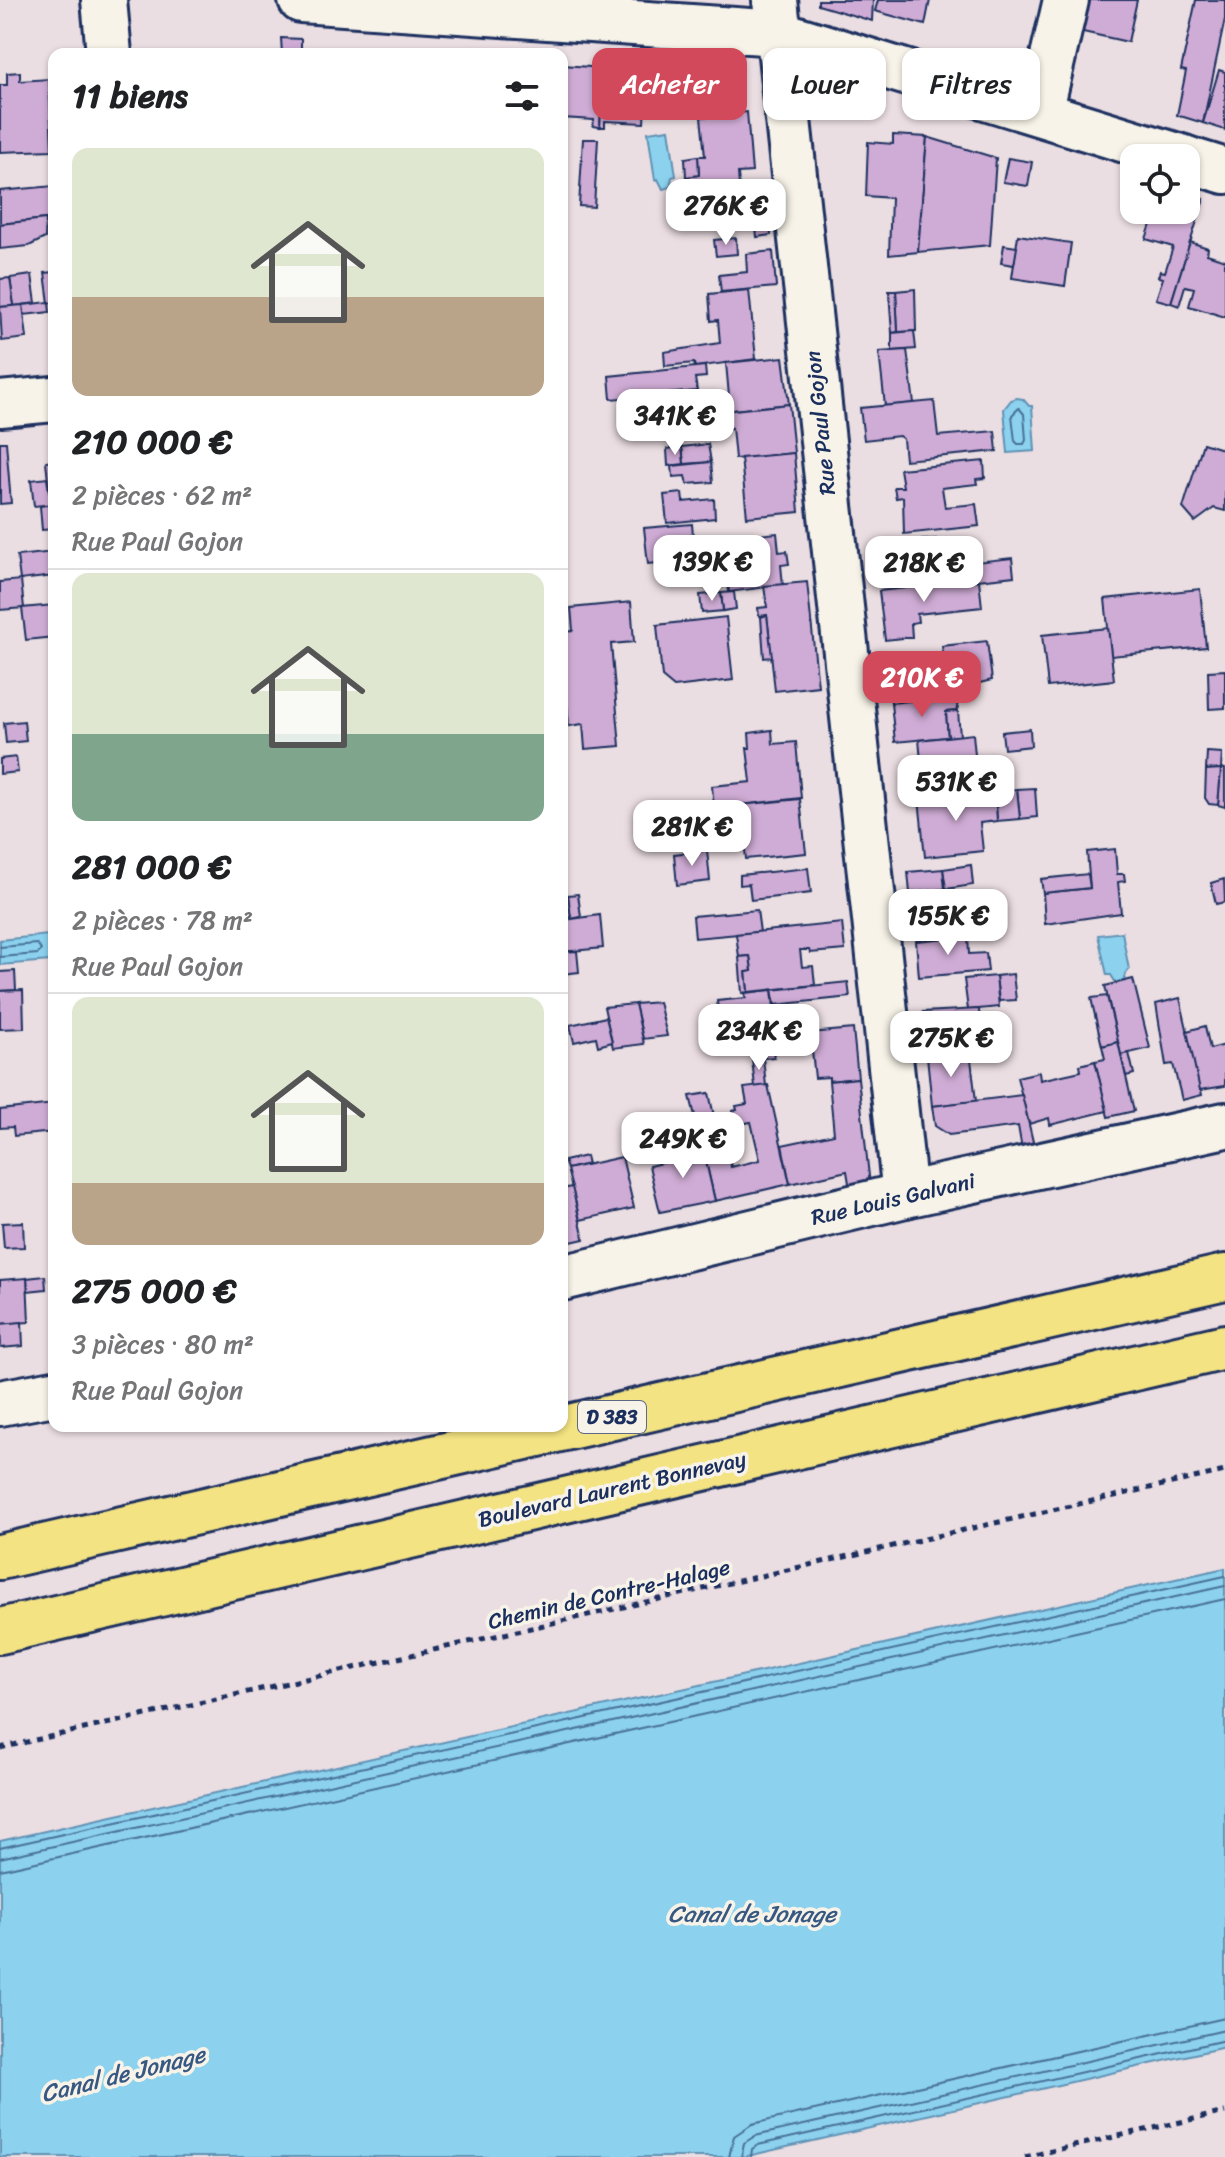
<!DOCTYPE html>
<html lang="fr">
<meta charset="utf-8">
<style>
body{margin:0;font-family:Sriracha,sans-serif;background:#f6f6f6;color:#202124;height:100vh;display:flex;flex-direction:column;font-size:30px;white-space:nowrap}
*{box-sizing:border-box;margin:0}
p{font-size:26px;color:#757577}
.icon{flex:none;width:44px;height:44px;fill:none;stroke:currentColor;stroke-width:2;stroke-linecap:round;stroke-linejoin:round}
.map{position:relative;flex:1;overflow:hidden}
.sheet{position:absolute;left:48px;top:48px;width:520px;height:1384px;display:flex;flex-direction:column;background:#fff;border-radius:16px;box-shadow:0 2px 6px #0004}
.sheet>*{flex:none}
.top-card{position:absolute;left:592px;top:48px;width:512px;height:72px;display:flex;gap:16px}
.fabs{position:absolute;left:1120px;top:144px;display:grid;gap:16px}
.fabs a{display:grid;place-items:center;width:80px;height:80px;border-radius:16px;background:#fff;box-shadow:0 2px 6px #0004;font-size:40px}
.price{position:absolute;translate:-50% -68px;padding:0 18px;border-radius:16px;background:#fff;color:#222;font-size:26px;line-height:52px;filter:drop-shadow(0 2px 4px #0008)}
.price::after{content:'';position:absolute;left:50%;top:48px;width:24px;height:18px;margin-left:-12px;background:inherit;clip-path:polygon(0 0,100% 0,50% 100%)}
.price.on{background:#d1495b;color:#fff}
ul{padding:0;list-style:none}
li{display:grid;align-content:center;gap:16px;height:424px;padding:0 24px}
li+li{border-top:2px solid #e0e0e0}
li span{display:grid;place-items:center;height:248px;border-radius:16px;color:#555}
li>.icon{margin-inline-start:auto}
span .icon{width:144px;height:144px;fill:#fffc;stroke-width:1}
li b{font-size:34px}
h2{display:flex;justify-content:space-between;align-items:center;height:96px;padding:0 24px;font-size:34px}
.chip{padding:0 28px;border-radius:16px;background:#fff;box-shadow:0 2px 6px #0004;font-size:28px;line-height:72px}
.chip.on{background:#d1495b;color:#fff}
.map>svg:first-child{display:block}
.water{fill:#8cd2ee;stroke:#5f91b4;stroke-width:2}
.lines{fill:none;stroke-linecap:round;stroke-linejoin:round}
.shore{stroke:#487098;stroke-width:2}
.building{fill:#cfacd5;stroke:#1b2f5e;stroke-width:2}
.minor-casing{stroke:#1b2f5e;stroke-width:50}
.highway-casing{stroke:#1b2f5e;stroke-width:50}
.path{stroke:#1b2f5e;stroke-width:5;stroke-dasharray:6 6;stroke-linecap:butt}
.minor{stroke:#f7f3e8;stroke-width:44}
.highway{stroke:#f4e382;stroke-width:44}
.labels{text-anchor:middle;dominant-baseline:central;stroke-width:7;stroke-linejoin:round;paint-order:stroke}
.shield{fill:#f7f3e8;stroke:#5d6a87;stroke-width:2}
.shield-label{font-size:20px;font-weight:bold;fill:#1b2f5e}
.street-label{font-size:22px;fill:#1b2f5e;stroke:#f7f3e8}
.water-label{font-size:24px;font-style:italic;fill:#375882;stroke:#f7f3e8}
</style>
<div class="map">
<svg width="1225" height="2157" viewBox="0 0 1225 2157">
<rect width="100%" height="100%" fill="#ebdee2"/>
<filter id="ink" filterUnits="userSpaceOnUse"><feTurbulence type="fractalNoise" baseFrequency=".0125" numOctaves="2"/><feDisplacementMap in="SourceGraphic" scale="16" xChannelSelector="R" yChannelSelector="G"/><feConvolveMatrix kernelMatrix="1 2 1 2 8 2 1 2 1" color-interpolation-filters="sRGB"/></filter>
<g filter="url(#ink)">
<g class="water">
<path d="M669 129 676 176 672 177 670 187 663 189 658 179 655 180 648 132Z"/>
<path d="M1017 398 1023 399 1029 406H1032L1035 451 1008 453 1004 409 1011 400Z"/>
<path d="M1122 932 1129 970 1127 971 1124 981 1116 983 1111 975H1107L1098 935Z"/>
<path d="M48 935 50 961 0 965V940Z"/>
<path d="M1225 1568V2047L743 2157H0V1841Z"/>
</g>
<g class="lines">
<g class="shore">
<path d="M1019 408 1024 414 1026 440 1024 444H1018L1015 441 1012 415Z"/>
<path d="M0 947 37 944 41 950 38 954 0 957"/>
<path d="M0 1848 1225 1576"/>
<path d="M0 1858 1225 1586"/>
<path d="M0 1870 1225 1599"/>
<path d="M729 2157 734 2136 752 2124 1225 2018"/>
<path d="M741 2157 744 2143 755 2136 1225 2030"/>
<path d="M751 2157 752 2149 758 2145 1225 2040"/>
</g>
</g>
<g class="building">
<path d="M818 0H873L872 21 818 5Z"/>
<path d="M878 0H930L925 25 875 11Z"/>
<path d="M1080 0H1137L1128 42 1074 30Z"/>
<path d="M1196 0H1225V19L1203 123 1177 115 1186 71 1181 70Z"/>
<path d="M281 38 301 39V54H282Z"/>
<path d="M562 65 604 68 600 127 593 126 594 120 562 118Z"/>
<path d="M604 68 647 71 644 123 605 121V127H600Z"/>
<path d="M1219 70 1225 72V130L1203 123Z"/>
<path d="M20 72V81L49 79 52 150 0 152V85H7V73Z"/>
<path d="M747 112 752 172 738 173 741 210 690 214 686 177 699 175 698 156H705L701 117Z"/>
<path d="M893 135 927 137 918 252 889 255 891 198 866 196 868 142 893 144Z"/>
<path d="M927 137 996 158 990 245 918 252Z"/>
<path d="M583 139H598L594 207 579 206Z"/>
<path d="M698 156 699 175 686 177 685 158Z"/>
<path d="M1008 158 1032 162 1028 186 1003 182Z"/>
<path d="M54 186V218L0 224V191Z"/>
<path d="M1186 193 1204 199 1171 303 1156 299 1163 278 1158 277 1160 271 1165 272 1173 247 1146 239 1156 210H1186Z"/>
<path d="M768 207 771 235 757 237 755 217H751L750 209Z"/>
<path d="M46 219 45 238 29 246 0 249V224Z"/>
<path d="M1018 235 1071 243 1065 286 1012 278Z"/>
<path d="M736 238 737 254 716 256 714 240Z"/>
<path d="M1190 242 1208 248 1207 254 1225 260V317L1189 306 1194 288 1185 286 1179 306 1171 303Z"/>
<path d="M1004 245 1017 247 1014 265 1001 263Z"/>
<path d="M773 251 776 287 721 292 719 275 747 272 746 254Z"/>
<path d="M54 272V303H49L45 273Z"/>
<path d="M32 275 36 303 14 306 10 278Z"/>
<path d="M10 278 14 306 0 307V279Z"/>
<path d="M915 289 916 331 898 332 896 291Z"/>
<path d="M749 290 756 359 695 367 694 363 665 366 664 352 720 343 718 320 711 321 709 294Z"/>
<path d="M889 291H896L898 332 892 333Z"/>
<path d="M49 302 50 312 24 315 23 305Z"/>
<path d="M23 305 27 338 2 341 0 307Z"/>
<path d="M914 331 916 349 892 351V333Z"/>
<path d="M907 350 914 403 885 406 879 352Z"/>
<path d="M783 357 789 404 715 412 714 408 730 407 726 363Z"/>
<path d="M705 366 706 377 695 378 697 391 611 399 609 376Z"/>
<path d="M934 401 938 436 995 431 997 451 905 460 903 439 899 436 864 440 860 408Z"/>
<path d="M789 404 794 453 735 459 732 428 717 430 715 412Z"/>
<path d="M0 442H6L11 503 0 504Z"/>
<path d="M1203 443 1225 450V511L1214 508 1195 522 1183 508Z"/>
<path d="M708 444 711 462 684 464 682 447Z"/>
<path d="M682 447 684 464 668 466 667 449Z"/>
<path d="M794 453 799 512 747 517 741 458Z"/>
<path d="M54 460V490L49 491 46 461Z"/>
<path d="M984 461 985 478 976 479 977 484 942 488 945 507 976 504 979 526 904 534 903 497 896 498 894 487H903L900 469Z"/>
<path d="M711 462 713 482 687 484 685 476 673 477 672 466Z"/>
<path d="M47 478 49 491 54 490V504L34 506 31 480Z"/>
<path d="M682 493 683 502 714 499 715 518 667 523 664 495Z"/>
<path d="M54 504V529L42 530 40 506Z"/>
<path d="M692 524 695 559 648 564 644 528Z"/>
<path d="M777 533 779 552 787 551 789 564 781 565 783 585 729 592 726 566 745 564 741 544 749 543V536Z"/>
<path d="M936 539 939 566 1012 558 1014 576 894 589 892 567 883 568 882 558 890 556 889 543Z"/>
<path d="M54 552V576L20 580 17 556Z"/>
<path d="M21 580 24 608 0 610V582Z"/>
<path d="M979 580 982 607 917 614 918 622 911 623 912 637 885 640 879 591Z"/>
<path d="M807 582 818 686 775 691 767 615 759 616 758 608 767 607 764 586Z"/>
<path d="M1200 589 1206 647 1111 656 1105 599Z"/>
<path d="M734 592 736 609 723 611 721 593Z"/>
<path d="M721 593 723 611 702 613 700 595Z"/>
<path d="M631 602 634 642 611 644 620 746 585 749 583 724 569 726 565 681H562V632L573 631 571 608Z"/>
<path d="M54 605V637L26 640 22 608Z"/>
<path d="M767 615 772 657 764 658 761 617Z"/>
<path d="M726 617 733 680 674 687 662 677 657 625Z"/>
<path d="M1108 628 1114 680 1048 687 1042 635Z"/>
<path d="M987 641 992 680 947 691 945 672 935 674 934 660 944 659 942 646Z"/>
<path d="M1225 670V708L1209 709 1208 671Z"/>
<path d="M927 682 928 699 891 703 889 685Z"/>
<path d="M956 696 958 711 946 712 948 737 895 742 891 703Z"/>
<path d="M958 711 960 736 948 737 946 712Z"/>
<path d="M24 721 26 741 6 743 4 723Z"/>
<path d="M1030 729 1031 746 1004 749 1002 732Z"/>
<path d="M772 730 773 744 796 742 801 798 714 808 712 786 751 782 747 748H750L749 733Z"/>
<path d="M973 734 978 786 924 791 919 740Z"/>
<path d="M1207 752 1222 753 1221 769 1206 770Z"/>
<path d="M16 757 18 772 0 774V759Z"/>
<path d="M1221 768 1225 769V807L1218 805Z"/>
<path d="M1221 769 1218 805 1209 804 1205 798 1206 770Z"/>
<path d="M1035 788 1037 817 1020 819 1017 789Z"/>
<path d="M1017 789 1020 819 997 821 995 791Z"/>
<path d="M995 791 997 821 980 823 983 851 925 857 919 799Z"/>
<path d="M800 799 806 853 746 859 740 805Z"/>
<path d="M1115 849 1117 874H1124L1125 881 1118 882 1121 913 1045 924 1043 893 1090 888 1087 852Z"/>
<path d="M707 850 710 881 677 885 674 854Z"/>
<path d="M971 865 973 885 946 889 943 869Z"/>
<path d="M808 868 811 893 751 900 749 884 740 885V875Z"/>
<path d="M943 869 945 889 910 893 908 872Z"/>
<path d="M1088 874 1090 888 1043 893 1041 879Z"/>
<path d="M1224 879 1225 902 1216 904 1211 883Z"/>
<path d="M578 894 581 917 571 919 568 895Z"/>
<path d="M562 895H568L571 919 600 915 603 948 562 952Z"/>
<path d="M757 910 760 932 695 938 693 916Z"/>
<path d="M842 923 845 950 810 953 809 950H800L802 967 813 966 815 985 748 992 746 972 752 971 750 956 739 957 736 934Z"/>
<path d="M968 936 969 954 986 953 988 971 919 977 916 941Z"/>
<path d="M577 951 579 972 562 974V952Z"/>
<path d="M750 956 752 971 746 972 748 992 742 993 739 957Z"/>
<path d="M15 971 16 990 0 991V972Z"/>
<path d="M1013 974 1016 1000 999 1001 996 976Z"/>
<path d="M996 976 999 1007 968 1010 964 979Z"/>
<path d="M1133 979 1150 1048 1121 1055 1105 986Z"/>
<path d="M848 982 850 997 775 1005 772 990Z"/>
<path d="M23 990 24 1028 0 1029V991Z"/>
<path d="M772 990 778 1043 772 1044 774 1057 752 1059 751 1047 722 1049 717 1001 746 998 745 993Z"/>
<path d="M1107 996 1118 1042 1102 1046 1091 998Z"/>
<path d="M1180 998 1202 1095 1182 1100 1173 1064 1166 1065 1156 1004Z"/>
<path d="M659 1002 667 1036 643 1039 635 1004Z"/>
<path d="M635 1004 644 1044 613 1048 604 1007Z"/>
<path d="M979 1009 981 1041 992 1040 991 1033 1009 1032 1011 1049 927 1056 923 1012Z"/>
<path d="M606 1017 612 1042 598 1046 596 1037 574 1042 570 1025Z"/>
<path d="M1205 1026 1210 1049 1225 1045V1086L1200 1090 1187 1031Z"/>
<path d="M853 1029 858 1078 829 1081V1077L815 1078 810 1033Z"/>
<path d="M1118 1042 1134 1111 1108 1117 1095 1061 1105 1059 1102 1046Z"/>
<path d="M970 1051 976 1101 932 1106 927 1056Z"/>
<path d="M1129 1053 1134 1074 1126 1076 1121 1055Z"/>
<path d="M763 1058 766 1086 755 1087 752 1059Z"/>
<path d="M1095 1061 1107 1111 1050 1125 1049 1118 1029 1124 1017 1077 1039 1072 1040 1080 1081 1071 1080 1065Z"/>
<path d="M858 1078 870 1185 850 1189 847 1171 790 1184 782 1145 834 1134 829 1081Z"/>
<path d="M768 1085 790 1184 715 1201 704 1153 727 1148 731 1167 760 1160 751 1122 735 1125 732 1111 737 1110 736 1106 747 1104 744 1088Z"/>
<path d="M709 1093 714 1116 696 1120 690 1096Z"/>
<path d="M1022 1095 1034 1146 1022 1149 1018 1126 949 1135 935 1126 932 1106Z"/>
<path d="M54 1104V1132L14 1136 13 1127 0 1128V1110Z"/>
<path d="M678 1136 682 1153 664 1157 661 1140Z"/>
<path d="M701 1140 715 1201 660 1212 649 1166 666 1162 665 1157 673 1155 674 1161 685 1158 683 1152 689 1151 687 1143Z"/>
<path d="M586 1156 588 1164 567 1169 564 1161Z"/>
<path d="M622 1157 634 1208 580 1220 567 1169Z"/>
<path d="M572 1187 584 1239 562 1244V1189Z"/>
<path d="M23 1222 24 1247 4 1248 2 1223Z"/>
<path d="M45 1276 46 1289 28 1291 27 1278Z"/>
<path d="M27 1278 29 1322 0 1324V1280Z"/>
<path d="M22 1322 23 1346 1 1348 0 1324Z"/>
</g>
<g class="lines">
<g class="minor-casing">
<g id="minor">
<path d="M104 0 109 54"/>
<path d="M301 0 778 33 1184 158"/>
<path d="M775 0 905 1195"/>
<path d="M1040 113 1066 0"/>
<path d="M1186 159 1225 171"/>
<path d="M0 404 54 399"/>
<path d="M562 1278 905 1195 1225 1125"/>
<path d="M0 1403 54 1393"/>
</g>
</g>
<g class="highway-casing">
<g id="highway">
<path d="M0 1557 1225 1277"/>
<path d="M0 1631 1225 1347"/>
</g>
</g>
<g class="path">
<path d="M0 1748 1225 1471"/>
<path d="M1025 2157 1225 2112"/>
</g>
<use href="#minor" class="minor"/>
<use href="#highway" class="highway"/>
</g>
</g>
<g class="labels">
<rect class="shield" x="578" y="1401" width="68" height="32" rx="6"/>
<g class="shield-label">
<text x="612" y="1417">D 383</text>
</g>
<g class="street-label">
<text transform="translate(820 423) rotate(-96)">Rue Paul Gojon</text>
<text transform="translate(893 1199) rotate(-13)">Rue Louis Galvani</text>
<text transform="translate(612 1489) rotate(-13)">Boulevard Laurent Bonnevay</text>
<text transform="translate(609 1594) rotate(-13)">Chemin de Contre-Halage</text>
</g>
<g class="water-label">
<text x="752" y="1914">Canal de Jonage</text>
<text transform="translate(123 2074) rotate(-14)">Canal de Jonage</text>
</g>
</g>
</svg>
<div class="fabs">
<a><svg class="icon" aria-label="locate" viewBox="0 0 24 24"><circle cx="12" cy="12" r="6"/><path d="M12 2v4M12 18v4M2 12h4M18 12h4"/></svg></a>
</div>
<b class="price" style="left:726px;top:247px">276K €</b>
<b class="price" style="left:675px;top:457px">341K €</b>
<b class="price" style="left:712px;top:603px">139K €</b>
<b class="price" style="left:924px;top:604px">218K €</b>
<b class="price on" style="left:922px;top:719px">210K €</b>
<b class="price" style="left:956px;top:823px">531K €</b>
<b class="price" style="left:692px;top:868px">281K €</b>
<b class="price" style="left:948px;top:957px">155K €</b>
<b class="price" style="left:759px;top:1072px">234K €</b>
<b class="price" style="left:951px;top:1079px">275K €</b>
<b class="price" style="left:683px;top:1180px">249K €</b>
<div class="top-card">
<a class="chip on">Acheter</a>
<a class="chip">Louer</a>
<a class="chip">Filtres</a>
</div>
<section class="sheet">
<h2>11 biens<svg class="icon" aria-label="filters" viewBox="0 0 24 24"><path d="M4 7h16M4 17h16"/><circle cx="9" cy="7" r="2"/><circle cx="15" cy="17" r="2"/></svg></h2>
<ul>
<li><span style="background:linear-gradient(#dfe7d0 60%,#b9a48a 0)"><svg class="icon" aria-label="home" viewBox="0 0 24 24"><path d="M3 11l9-7 9 7M6 9v11h12V9"/></svg></span><div><b>210 000 €</b><p>2 pièces · 62 m²</p><p>Rue Paul Gojon</p></div></li>
<li><span style="background:linear-gradient(#dfe7d0 65%,#7fa58c 0)"><svg class="icon" aria-label="home" viewBox="0 0 24 24"><path d="M3 11l9-7 9 7M6 9v11h12V9"/></svg></span><div><b>281 000 €</b><p>2 pièces · 78 m²</p><p>Rue Paul Gojon</p></div></li>
<li><span style="background:linear-gradient(#dfe7d0 75%,#b9a48a 0)"><svg class="icon" aria-label="home" viewBox="0 0 24 24"><path d="M3 11l9-7 9 7M6 9v11h12V9"/></svg></span><div><b>275 000 €</b><p>3 pièces · 80 m²</p><p>Rue Paul Gojon</p></div></li>
</ul>
</section>
</div>
